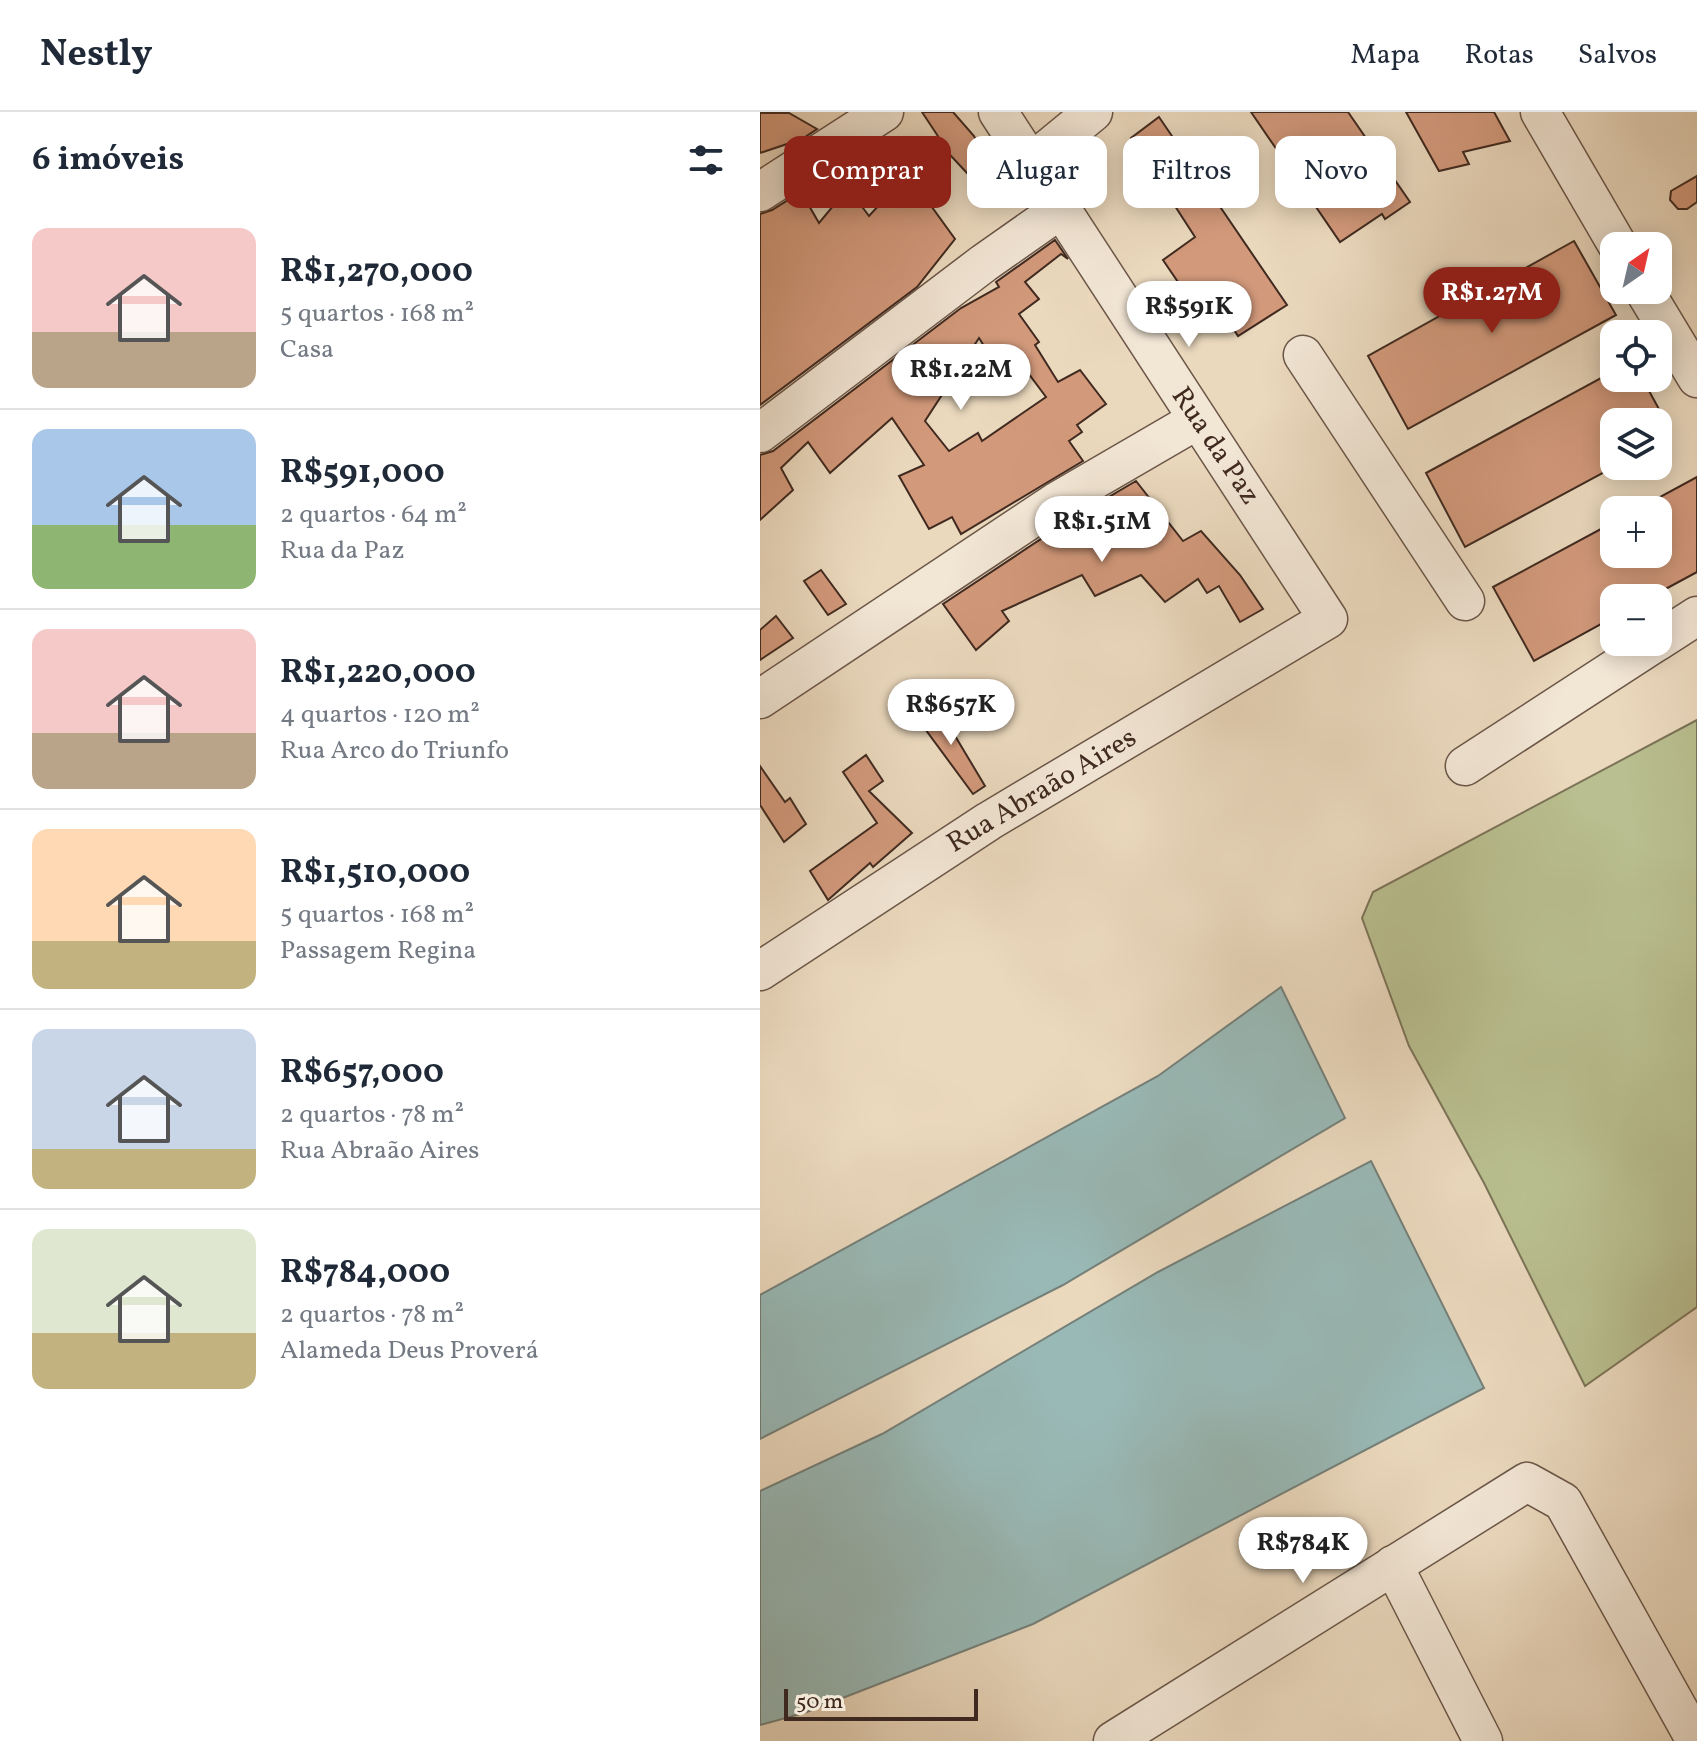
<!DOCTYPE html>
<html lang="pt">
<meta charset="utf-8">
<style>
body{margin:0;font-family:Vollkorn,serif;background:#f6f6f7;color:#1f2937;height:100vh;display:flex;flex-direction:column;font-size:30px;white-space:nowrap}
*{box-sizing:border-box;margin:0}
p{font-size:26px;color:#747a83}
.icon{flex:none;width:44px;height:44px;fill:none;stroke:currentColor;stroke-width:2;stroke-linecap:round;stroke-linejoin:round}
.map{position:relative;flex:1;overflow:hidden}
.details{display:flex;flex-direction:column;background:#fff;width:760px}
.details>*{flex:none}
.guide{position:absolute;left:24px;top:24px;width:760px;height:72px;display:flex;gap:16px}
.needle{width:52px;rotate:34deg}
.fabs{position:absolute;left:840px;top:120px;display:grid;gap:16px}
.fabs a{display:grid;place-items:center;width:72px;height:72px;border-radius:16px;background:#fff;box-shadow:0 4px 20px #0003;font-size:40px}
.scale{position:absolute;left:24px;bottom:20px;width:194px;box-sizing:border-box;padding-left:8px;border:4px solid #402a20;border-top:0;font-size:22px;line-height:28px;white-space:nowrap;color:#402a20;-webkit-text-stroke:6px #f2e6d5;paint-order:stroke}
.price{position:absolute;translate:-50% -68px;padding:0 18px;border-radius:28px;background:#fff;color:#222;font-size:26px;line-height:52px;filter:drop-shadow(0 2px 4px #0008)}
.price::after{content:'';position:absolute;left:50%;top:48px;width:24px;height:18px;margin-left:-12px;background:inherit;clip-path:polygon(0 0,100% 0,50% 100%)}
.price.selected{background:#8f2418;color:#fff}
ul{padding:0;list-style:none}
li{display:flex;align-items:center;gap:24px;height:200px;padding:0 32px}
li+li{border-top:2px solid #e0e1e3}
li span{display:grid;place-items:center;flex:none;width:224px;height:160px;border-radius:16px;color:#555}
li>.icon{margin-inline-start:auto}
span .icon{width:96px;height:96px;fill:#fffc;stroke-width:1}
li b{font-size:34px}
h2{display:flex;justify-content:space-between;align-items:center;height:96px;padding:0 32px;font-size:34px}
.tag{padding:0 28px;border-radius:16px;background:#fff;box-shadow:0 4px 20px #0003;font-size:28px;line-height:72px}
.tag.selected{background:#8f2418;color:#fff}
header{display:flex;align-items:center;gap:48px;box-sizing:border-box;height:112px;padding:0 40px;background:#fff;border-bottom:2px solid #e0e1e3}
header strong{font-size:38px}
nav{display:flex;gap:44px;margin-inline-start:auto;font-size:28px}
main{display:flex;flex:1;min-height:0}
.map>svg:first-child{display:block}
.green{fill:#b9bf90;stroke:#7c7458;stroke-width:2}
.water{fill:#99b9b6;stroke:#75807a;stroke-width:2}
.building{fill:#d2997b;stroke:#402a20;stroke-width:2;fill-rule:evenodd}
.lines{fill:none;stroke-linecap:round;stroke-linejoin:round}
.minor-casing{stroke:#6b5648;stroke-width:41}
.minor{stroke:#f2e6d5;stroke-width:38}
.labels{text-anchor:middle;dominant-baseline:central;stroke-width:6;stroke-linejoin:round;paint-order:stroke}
.street-label{font-size:28px;fill:#402a20;stroke:#f2e6d5}
</style>
<header>
<strong>Nestly</strong>
<nav><a>Mapa</a><a>Rotas</a><a>Salvos</a></nav>
</header>
<main>
<section class="details">
<h2>6 imóveis<svg class="icon" aria-label="filters" viewBox="0 0 24 24"><path d="M4 7h16M4 17h16"/><circle cx="9" cy="7" r="2"/><circle cx="15" cy="17" r="2"/></svg></h2>
<ul>
<li><span style="background:linear-gradient(#f6c9c9 65%,#b9a48a 0)"><svg class="icon" aria-label="home" viewBox="0 0 24 24"><path d="M3 11l9-7 9 7M6 9v11h12V9"/></svg></span><div><b>R$1,270,000</b><p>5 quartos · 168 m²</p><p>Casa</p></div></li>
<li><span style="background:linear-gradient(#a9c7e8 60%,#8fb573 0)"><svg class="icon" aria-label="home" viewBox="0 0 24 24"><path d="M3 11l9-7 9 7M6 9v11h12V9"/></svg></span><div><b>R$591,000</b><p>2 quartos · 64 m²</p><p>Rua da Paz</p></div></li>
<li><span style="background:linear-gradient(#f6c9c9 65%,#b9a48a 0)"><svg class="icon" aria-label="home" viewBox="0 0 24 24"><path d="M3 11l9-7 9 7M6 9v11h12V9"/></svg></span><div><b>R$1,220,000</b><p>4 quartos · 120 m²</p><p>Rua Arco do Triunfo</p></div></li>
<li><span style="background:linear-gradient(#ffd9b3 70%,#c2b280 0)"><svg class="icon" aria-label="home" viewBox="0 0 24 24"><path d="M3 11l9-7 9 7M6 9v11h12V9"/></svg></span><div><b>R$1,510,000</b><p>5 quartos · 168 m²</p><p>Passagem Regina</p></div></li>
<li><span style="background:linear-gradient(#c9d6e8 75%,#c2b280 0)"><svg class="icon" aria-label="home" viewBox="0 0 24 24"><path d="M3 11l9-7 9 7M6 9v11h12V9"/></svg></span><div><b>R$657,000</b><p>2 quartos · 78 m²</p><p>Rua Abraão Aires</p></div></li>
<li><span style="background:linear-gradient(#dfe7d0 65%,#c2b280 0)"><svg class="icon" aria-label="home" viewBox="0 0 24 24"><path d="M3 11l9-7 9 7M6 9v11h12V9"/></svg></span><div><b>R$784,000</b><p>2 quartos · 78 m²</p><p>Alameda Deus Proverá</p></div></li>
</ul>
</section>
<div class="map">
<svg width="937" height="1629" viewBox="0 0 937 1629">
<rect width="100%" height="100%" fill="#ebd9be"/>
<filter id="stains"><feTurbulence type="fractalNoise" baseFrequency=".0025" numOctaves="4"/><feColorMatrix values="0 0 0 0 .2 0 0 0 0 .09 0 0 0 0 .02 0 0 0 .5 -.17"/></filter>
<radialGradient id="worn" r=".72"><stop offset=".6" stop-color="#630" stop-opacity="0"/><stop offset="1" stop-color="#630" stop-opacity=".3"/></radialGradient>
<path class="green" d="M937 608V1195L825 1274 724 1071 649 934 602 806 613 780Z"/>
<g class="water">
<path d="M521 875 585 1006 303 1173 0 1327V1183L398 964Z"/>
<path d="M611 1049 724 1276 273 1512 44 1601 0 1613V1379L122 1322 398 1160Z"/>
</g>
<g class="building">
<path d="M162 0H193L214 24 225 45 207 61 191 44Z"/>
<path d="M491 0H588L650 90 625 107 622 102 580 130Z"/>
<path d="M646 0H734L750 29 703 40 709 52 679 59Z"/>
<path d="M0 1H29L57 17 42 27 0 41Z"/>
<path d="M399 5 527 193 478 224 471 213 466 218 448 189 435 195 403 148 435 125 371 26Z"/>
<path d="M937 64V90L927 97H918L910 88 911 79Z"/>
<path d="M156 73 195 127 157 175 0 293V102L12 98 41 80 59 111 88 76 109 104 133 78 146 81Z"/>
<path d="M295 128 308 147 301 142 265 170 279 187 259 202 279 230 275 233 298 270 320 258 346 292 317 313 322 320 309 329 323 349 201 422 192 405 169 417 139 364 164 353 132 306 70 361 48 330 21 356 33 378 0 408V343L13 339 201 196 239 175 236 170ZM219 226 244 266 262 253 286 285 222 329 218 321 189 339 165 309Z"/>
<path d="M814 129 856 203 648 317 608 244Z"/>
<path d="M854 259V266H882L906 310H854V355L705 435 666 361Z"/>
<path d="M937 365V460L889 486H854V505L774 549 733 475 854 410V442H898V386Z"/>
<path d="M376 369 423 429 441 419 480 463 503 497 480 510 459 474 447 481 438 467 405 490 381 463 335 484 322 463 242 499 249 509 216 538 183 492 308 409Z"/>
<path d="M61 458 86 492 68 503 44 469Z"/>
<path d="M16 504 33 526 0 548V518Z"/>
<path d="M176 592 225 674 213 682 157 606Z"/>
<path d="M106 643 123 669 109 679 152 721 113 755 110 751 68 788 50 759 117 711 83 660Z"/>
<path d="M0 654 25 690 30 686 46 712 24 730 0 693Z"/>
</g>
<g class="lines">
<g class="minor-casing">
<g id="minor">
<path d="M780 0 858 134"/>
<path d="M271 51 333 0"/>
<path d="M0 80 124 0"/>
<path d="M884 178 937 266"/>
<path d="M543 243 705 489"/>
<path d="M0 321 224 151 301 97"/>
<path d="M898 529 937 504"/>
<path d="M0 587 296 390 437 308"/>
<path d="M705 654 896 530"/>
<path d="M0 859 229 709 568 507 238 0"/>
<path d="M633 1453 723 1629"/>
<path d="M353 1629 767 1370 803 1390 936 1629"/>
</g>
</g>
<use href="#minor" class="minor"/>
</g>
<g class="labels">
<g class="street-label">
<text transform="translate(455 334) rotate(56)">Rua da Paz</text>
<text transform="translate(282 679) rotate(-31)">Rua Abraão Aires</text>
</g>
</g>
<rect width="100%" height="100%" filter="url(#stains)"/>
<rect width="100%" height="100%" fill="url(#worn)"/>
</svg>
<div class="fabs">
<a><svg class="needle" viewBox="-14 -14 28 28"><path d="M0-13l5 13h-10z" fill="#e53935"/><path d="M0 13l5-13h-10z" fill="#747a83"/></svg></a>
<a><svg class="icon" aria-label="locate" viewBox="0 0 24 24"><circle cx="12" cy="12" r="6"/><path d="M12 2v4M12 18v4M2 12h4M18 12h4"/></svg></a>
<a><svg class="icon" aria-label="layers" viewBox="0 0 24 24"><path d="M12 4l9 5-9 5-9-5zM3 14l9 5 9-5"/></svg></a>
<a>+</a>
<a>−</a>
</div>
<div class="scale">50 m</div>
<b class="price selected" style="left:732px;top:223px">R$1.27M</b>
<b class="price" style="left:429px;top:237px">R$591K</b>
<b class="price" style="left:201px;top:300px">R$1.22M</b>
<b class="price" style="left:342px;top:452px">R$1.51M</b>
<b class="price" style="left:191px;top:635px">R$657K</b>
<b class="price" style="left:543px;top:1473px">R$784K</b>
<div class="guide">
<a class="tag selected">Comprar</a>
<a class="tag">Alugar</a>
<a class="tag">Filtros</a>
<a class="tag">Novo</a>
</div>
</div>
</main>
